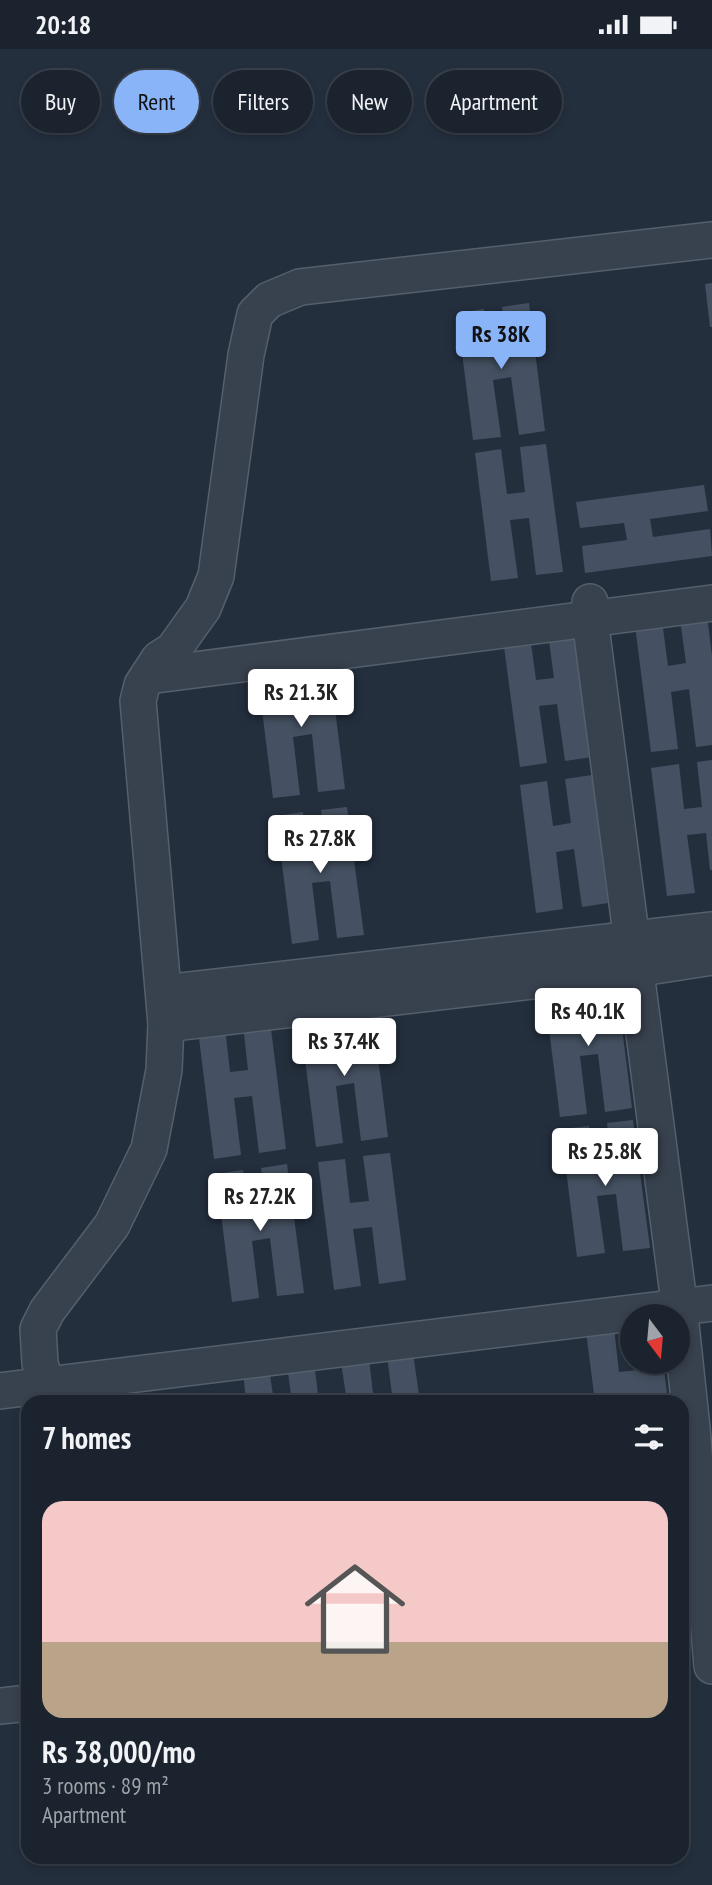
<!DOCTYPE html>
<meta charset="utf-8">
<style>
body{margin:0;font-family:"PT Sans Narrow",sans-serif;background:#242b36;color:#f1f3f6;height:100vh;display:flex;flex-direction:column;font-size:26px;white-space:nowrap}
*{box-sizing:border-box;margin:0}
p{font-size:23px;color:#a0a4aa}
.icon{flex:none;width:38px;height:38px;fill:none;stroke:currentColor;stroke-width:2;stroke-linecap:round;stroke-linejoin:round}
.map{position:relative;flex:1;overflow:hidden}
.drawer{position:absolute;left:21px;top:1346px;width:668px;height:469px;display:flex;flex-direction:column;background:#1b232e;border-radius:21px;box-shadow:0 4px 10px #0003,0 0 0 2px #39404a}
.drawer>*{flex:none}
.banner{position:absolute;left:21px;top:21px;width:670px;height:63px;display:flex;gap:14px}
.needle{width:46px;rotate:164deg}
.controls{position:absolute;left:620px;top:1255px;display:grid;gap:14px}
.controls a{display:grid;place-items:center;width:70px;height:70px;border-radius:50%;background:#1b232e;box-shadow:0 4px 10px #0003,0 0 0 2px #39404a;font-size:35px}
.price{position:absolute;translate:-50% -60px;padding:0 16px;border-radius:7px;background:#fff;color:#222;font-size:23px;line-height:46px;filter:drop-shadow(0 2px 4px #0008)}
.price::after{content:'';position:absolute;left:50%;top:42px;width:21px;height:16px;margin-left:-10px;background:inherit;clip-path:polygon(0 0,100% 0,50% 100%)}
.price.on{background:#8ab4f8;color:#111}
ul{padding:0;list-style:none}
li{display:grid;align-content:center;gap:14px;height:371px;padding:0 21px}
li span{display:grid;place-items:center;height:217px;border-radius:21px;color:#555}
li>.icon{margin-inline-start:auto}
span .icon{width:126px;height:126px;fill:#fffc;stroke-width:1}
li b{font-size:30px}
h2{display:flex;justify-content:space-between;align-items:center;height:84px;padding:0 21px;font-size:30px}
.chip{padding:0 24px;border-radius:32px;background:#1b232e;box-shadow:0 4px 10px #0003,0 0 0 2px #39404a;font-size:24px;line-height:63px}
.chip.on{background:#8ab4f8;color:#111}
.status{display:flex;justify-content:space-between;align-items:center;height:49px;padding:0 35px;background:#1b232e;direction:ltr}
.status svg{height:19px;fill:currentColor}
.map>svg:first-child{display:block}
.building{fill:#455162}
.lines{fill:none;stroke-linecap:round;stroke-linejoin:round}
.minor-casing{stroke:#565f6c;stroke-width:38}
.minor{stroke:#38414e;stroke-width:35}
</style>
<div class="status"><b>20:18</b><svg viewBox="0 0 49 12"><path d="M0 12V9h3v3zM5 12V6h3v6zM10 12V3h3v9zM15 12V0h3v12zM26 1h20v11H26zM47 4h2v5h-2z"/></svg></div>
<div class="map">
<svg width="712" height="1836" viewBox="0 0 712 1836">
<rect width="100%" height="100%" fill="#242f3e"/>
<g class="building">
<path d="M712 234V278H710L705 235Z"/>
<path d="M529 254 545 382 519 386 511 328 493 331 501 388 473 391 457 264 484 260 490 305 508 302 502 258Z"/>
<path d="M546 395 563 523 536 526 529 469 510 471 518 529 491 532 475 404 501 400 507 445 525 443 520 398Z"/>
<path d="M704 436 708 462 650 470 653 488 710 480 712 507 585 524 582 497 627 491 624 474 580 479 576 453Z"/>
<path d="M707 566 712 607V696L696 698 689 640 671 643 678 700 651 703 635 576 662 572 668 617 686 614 680 570Z"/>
<path d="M575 581 592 708 565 712 557 655 539 657 547 714 520 718 503 590 530 587 536 631 554 629 548 584Z"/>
<path d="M329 612 345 740 318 743 312 685 293 688 300 746 273 749 257 621 284 617 290 662 308 660 302 615Z"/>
<path d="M712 711V821H710L706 784 687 786 695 844 667 847 651 719 679 715 684 760 702 758 697 713Z"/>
<path d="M592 726 608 854 582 858 574 800 556 803 563 860 536 864 520 736 547 732 553 777 571 774 565 730Z"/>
<path d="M347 758 364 886 337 889 330 832 312 834 319 891 292 895 276 767 303 763 308 808 326 806 321 761Z"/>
<path d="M616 931 632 1059 605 1063 598 1005 580 1007 587 1065 560 1068 544 940 571 937 577 981 595 979 589 934Z"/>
<path d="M372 961 388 1088 361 1092 354 1034 336 1037 343 1094 316 1098 300 970 327 966 332 1011 351 1008 345 964Z"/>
<path d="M270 972 286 1100 259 1104 252 1047 234 1049 241 1106 214 1110 198 981 225 978 230 1023 248 1021 243 976Z"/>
<path d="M633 1071 650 1199 623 1202 616 1145 597 1147 605 1204 577 1208 561 1080 589 1077 594 1121 612 1119 607 1074Z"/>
<path d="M390 1104 406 1231 379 1235 372 1178 353 1180 361 1237 334 1241 318 1113 345 1110 350 1154 369 1152 363 1107Z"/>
<path d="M287 1115 304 1244 277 1247 270 1189 252 1192 259 1249 232 1253 216 1125 243 1121 248 1166 267 1163 261 1119Z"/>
<path d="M614 1279 619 1323 638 1321 637 1312H663L668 1353H641V1347L623 1349V1353H595L586 1282Z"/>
<path d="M413 1304 420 1353H393L387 1307Z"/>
<path d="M369 1310 374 1353H347L341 1313Z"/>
<path d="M314 1313 319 1353H292L287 1316Z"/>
<path d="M269 1319 274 1353H246L243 1322Z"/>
<path d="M682 1499H684L690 1544 682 1545Z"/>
</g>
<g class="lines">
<g class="minor-casing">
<g id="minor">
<path d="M590 553V570L677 1238 692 1379 712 1617"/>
<path d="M148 627 712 554"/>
<path d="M164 944 712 881"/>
<path d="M166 975 635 920 712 908"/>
<path d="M46 1337 40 1314 38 1280 47 1262 112 1176 149 1100 164 1021 166 975 138 652 142 636 159 610 173 601 203 559 216 527 246 306 255 265 269 251 300 238 712 191"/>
<path d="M0 1342 712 1254"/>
<path d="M0 1657 28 1654"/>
</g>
</g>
<use href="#minor" class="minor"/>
</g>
</svg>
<div class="controls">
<a><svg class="needle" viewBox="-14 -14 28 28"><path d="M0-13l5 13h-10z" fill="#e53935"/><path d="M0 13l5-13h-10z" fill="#a0a4aa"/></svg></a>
</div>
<b class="price on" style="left:501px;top:322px">Rs 38K</b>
<b class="price" style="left:301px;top:680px">Rs 21.3K</b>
<b class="price" style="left:320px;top:826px">Rs 27.8K</b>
<b class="price" style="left:588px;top:999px">Rs 40.1K</b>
<b class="price" style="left:344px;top:1029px">Rs 37.4K</b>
<b class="price" style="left:605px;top:1139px">Rs 25.8K</b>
<b class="price" style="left:260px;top:1184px">Rs 27.2K</b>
<div class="banner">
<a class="chip">Buy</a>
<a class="chip on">Rent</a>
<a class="chip">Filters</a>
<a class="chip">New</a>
<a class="chip">Apartment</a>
</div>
<section class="drawer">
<h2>7 homes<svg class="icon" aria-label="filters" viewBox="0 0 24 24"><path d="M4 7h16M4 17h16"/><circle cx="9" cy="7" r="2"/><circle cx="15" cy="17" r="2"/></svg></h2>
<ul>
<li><span style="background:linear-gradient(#f6c9c9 65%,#b9a48a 0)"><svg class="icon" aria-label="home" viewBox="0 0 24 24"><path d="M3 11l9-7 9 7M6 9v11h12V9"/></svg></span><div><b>Rs 38,000/mo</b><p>3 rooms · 89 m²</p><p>Apartment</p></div></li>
</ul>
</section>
</div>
